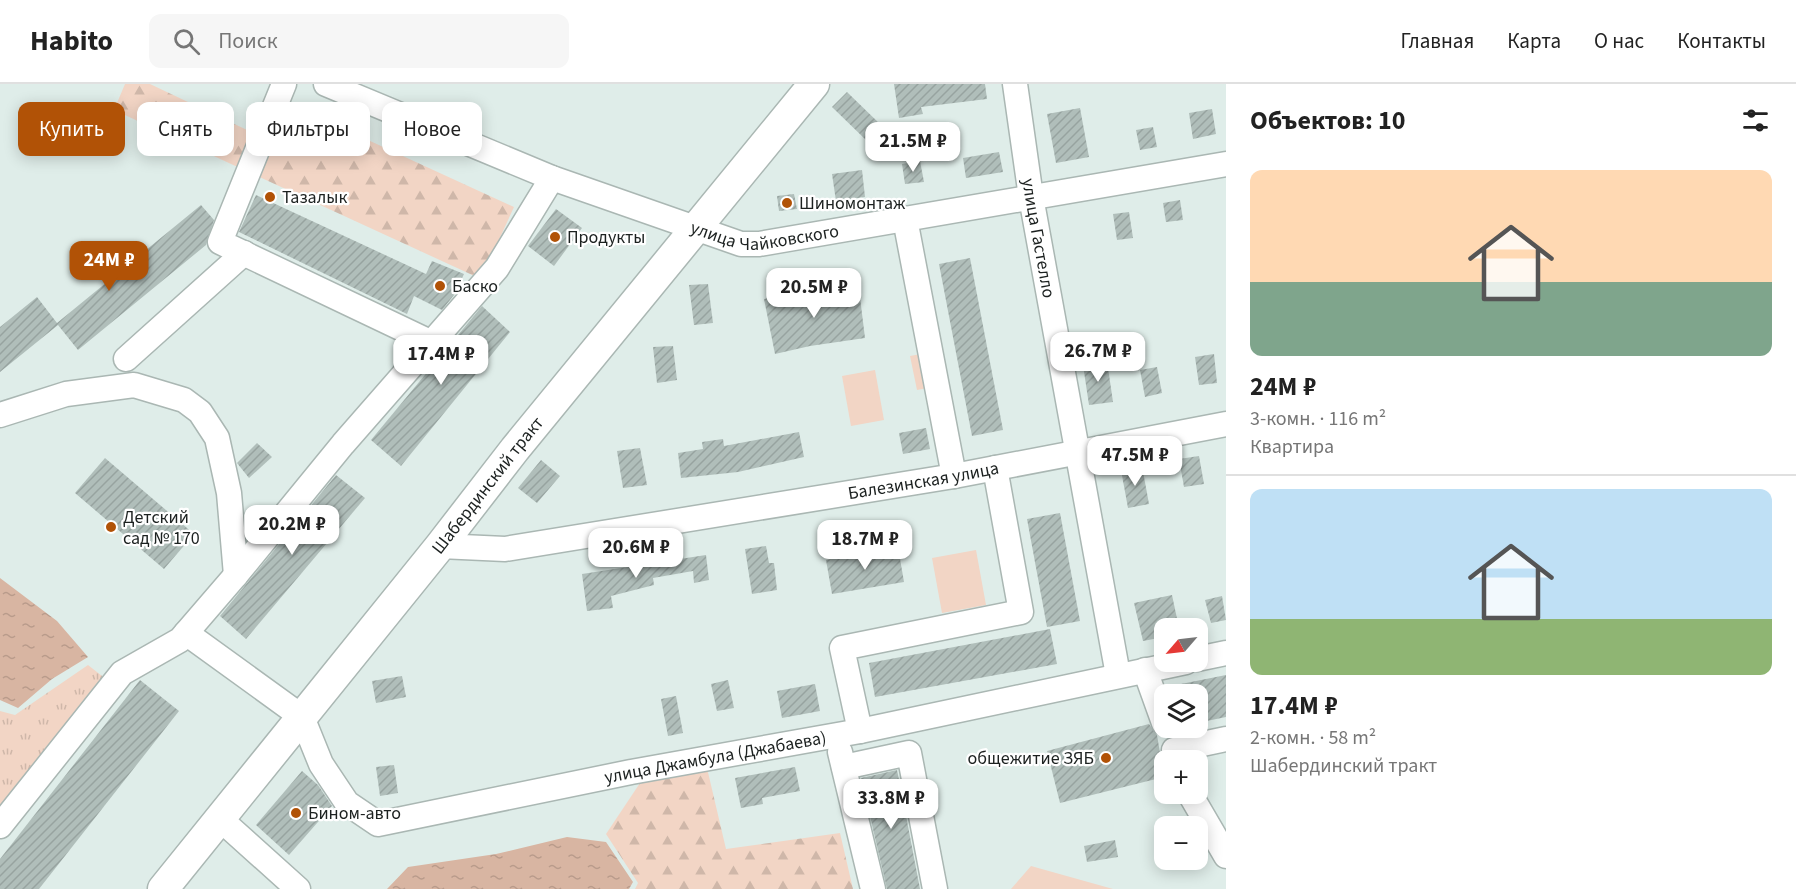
<!DOCTYPE html>
<html lang="ru">
<meta charset="utf-8">
<style>
body{margin:0;font-family:"Source Sans 3",sans-serif;background:#f6f6f6;color:#222;height:100vh;display:flex;flex-direction:column;font-size:22px;white-space:nowrap}
*{box-sizing:border-box;margin:0}
p{font-size:20px;color:#767676}
.icon{flex:none;width:33px;height:33px;fill:none;stroke:currentColor;stroke-width:2;stroke-linecap:round;stroke-linejoin:round}
.map{position:relative;flex:1;overflow:hidden}
.panel{display:flex;flex-direction:column;background:#fff;width:570px}
.panel>*{flex:none}
.top-card{position:absolute;left:18px;top:18px;width:570px;height:54px;display:flex;gap:12px}
.needle{width:39px;rotate:242deg}
.controls{position:absolute;left:1154px;top:534px;display:grid;gap:12px}
.controls a{display:grid;place-items:center;width:54px;height:54px;border-radius:12px;background:#fff;box-shadow:0 3px 15px #0003;font-size:30px}
.price{position:absolute;translate:-50% -51px;padding:0 14px;border-radius:12px;background:#fff;color:#222;font-size:20px;line-height:39px;filter:drop-shadow(0 2px 3px #0008)}
.price::after{content:'';position:absolute;left:50%;top:36px;width:18px;height:14px;margin-left:-9px;background:inherit;clip-path:polygon(0 0,100% 0,50% 100%)}
.price.selected{background:#b15206;color:#fff}
ul{padding:0;list-style:none}
li{display:grid;align-content:center;gap:12px;height:318px;padding:0 24px}
li+li{border-top:2px solid #e0e0e0}
li span{display:grid;place-items:center;height:186px;border-radius:12px;color:#555}
li>.icon{margin-inline-start:auto}
span .icon{width:108px;height:108px;fill:#fffc;stroke-width:1}
li b{font-size:26px}
h2{display:flex;justify-content:space-between;align-items:center;height:72px;padding:0 24px;font-size:26px}
.chip{padding:0 21px;border-radius:12px;background:#fff;box-shadow:0 3px 15px #0003;font-size:21px;line-height:54px}
.chip.selected{background:#b15206;color:#fff}
header{display:flex;align-items:center;gap:36px;box-sizing:border-box;height:84px;padding:0 30px;background:#fff;border-bottom:2px solid #e0e0e0}
header strong{font-size:28px}
nav{display:flex;gap:33px;margin-inline-start:auto;font-size:21px}
.search{width:420px;height:54px;background:#f6f6f6;display:flex;align-items:center;gap:15px;box-sizing:border-box;padding:0 21px;border-radius:12px;color:#767676;font-size:22px}
main{display:flex;flex:1;min-height:0}
.map>svg:first-child{display:block}
.grass{fill:url(#grass-tufts)}
.forest{fill:url(#forest-firs)}
.green{fill:#f2d5c5}
.water{fill:url(#water-ripples)}
.building{fill:url(#building-hatch)}
.lines{fill:none;stroke-linecap:round;stroke-linejoin:round}
.minor-casing{stroke:#aab7b3;stroke-width:27}
.major-casing{stroke:#aab7b3;stroke-width:33}
.minor{stroke:#fff;stroke-width:24}
.major{stroke:#fff;stroke-width:30}
.poi-dot{fill:#b15206;stroke:#fff;stroke-width:2}
.labels{text-anchor:middle;dominant-baseline:central;stroke-width:4.5;stroke-linejoin:round;paint-order:stroke}
.poi-label{font-size:18px;fill:#1c2120;stroke:#fff;text-anchor:start}
.street-label{font-size:18px;fill:#1c2120;stroke:#fff}
</style>
<header>
<strong>Habito</strong>
<div class="search"><svg class="icon" aria-label="search" viewBox="0 0 24 24"><circle cx="10" cy="10" r="6"/><path d="M15 15l6 6"/></svg>Поиск</div>
<nav><a>Главная</a><a>Карта</a><a>О нас</a><a>Контакты</a></nav>
</header>
<main>
<div class="map">
<svg width="1226" height="805" viewBox="0 0 1226 805">
<defs>
<pattern id="grass-tufts" width="24" height="20" patternUnits="userSpaceOnUse" patternTransform="scale(1.5)"><rect width="24" height="20" fill="#f2d5c5"/><path d="M3 7l-1-3M5 7V3M7 7l1-3M15 17l-1-3M17 17v-4M19 17l1-3" fill="none" stroke="#cfb7a9"/></pattern>
<pattern id="forest-firs" width="22" height="20" patternUnits="userSpaceOnUse" patternTransform="scale(1.5)"><rect width="22" height="20" fill="#f2d5c5"/><path d="M5 1l3.5 6h-7zM16 11l3.5 6h-7z" fill="#cfb7a9"/></pattern>
<pattern id="water-ripples" width="26" height="14" patternUnits="userSpaceOnUse" patternTransform="scale(1.5)"><rect width="26" height="14" fill="#d8b5a2"/><path d="M2 4q2-2 4 0t4 0M15 11q2-2 4 0t4 0" fill="none" stroke="#b99b8b"/></pattern>
<pattern id="building-hatch" width="6" height="6" patternUnits="userSpaceOnUse" patternTransform="scale(1.5)"><rect width="6" height="6" fill="#b0beba"/><path d="M-1 1l2-2M0 6l6-6M5 7l2-2" fill="none" stroke="#97a3a0"/></pattern>
</defs>
<rect width="100%" height="100%" fill="#dfede9"/>
<path class="grass" d="M88 581 111 599 0 723V627L15 631Z"/>
<g class="forest">
<path d="M125 0H150L270 57 344 45 514 123 481 195 114 26Z"/>
<path d="M707 684 726 765 840 749 853 805H635L638 799 606 750 644 693Z"/>
</g>
<g class="green">
<path d="M926 269 933 303 917 306 910 272Z"/>
<path d="M875 286 884 336 851 342 842 292Z"/>
<path d="M976 466 986 521 942 529 932 474Z"/>
<path d="M1031 782 1113 805H1011Z"/>
</g>
<g class="water">
<path d="M0 494 57 537 88 573 52 595 18 624 0 616Z"/>
<path d="M567 753 606 758 633 798 629 805H387L408 783 496 770Z"/>
</g>
<g class="building">
<path d="M894 0H985L987 15 921 23 923 30 899 34Z"/>
<path d="M847 8 882 42 867 57 832 23Z"/>
<path d="M1080 24 1089 73 1056 79 1047 30Z"/>
<path d="M1212 25 1216 50 1193 55 1189 29Z"/>
<path d="M1153 43 1157 63 1140 66 1136 46Z"/>
<path d="M999 68 1003 88 966 94 963 74Z"/>
<path d="M920 77 924 98 905 100 902 80Z"/>
<path d="M862 86 865 113 836 117 832 90Z"/>
<path d="M794 110 797 125 779 127 777 112Z"/>
<path d="M256 111 426 190 432 177 464 190 454 211 442 226 414 212 407 230 239 148Z"/>
<path d="M1180 116 1183 136 1166 138 1163 119Z"/>
<path d="M201 121 214 136 206 161 78 266 58 241 0 288V243L37 213 57 239Z"/>
<path d="M556 125 582 144 554 182 528 162Z"/>
<path d="M1129 128 1133 154 1117 156 1113 130Z"/>
<path d="M970 174 1003 346 972 352 939 180Z"/>
<path d="M708 200 713 239 694 241 689 201Z"/>
<path d="M859 205 865 254 810 262 775 270 764 215 799 207 800 213Z"/>
<path d="M482 222 510 248 401 382 371 356Z"/>
<path d="M673 262 677 296 657 299 653 263Z"/>
<path d="M1214 270 1217 299 1199 301 1195 273Z"/>
<path d="M1107 277 1113 318 1089 321 1083 281Z"/>
<path d="M1157 283 1162 309 1145 313 1140 286Z"/>
<path d="M926 344 930 365 903 370 899 349Z"/>
<path d="M799 348 804 373 738 388 681 394 678 369 703 365 702 358 723 355 724 362Z"/>
<path d="M257 359 272 373 249 394 237 379Z"/>
<path d="M640 364 647 401 623 404 617 367Z"/>
<path d="M1199 372 1204 400 1184 403 1179 375Z"/>
<path d="M105 374 194 450 164 485 75 409Z"/>
<path d="M541 376 560 392 537 419 518 404Z"/>
<path d="M1142 382 1149 420 1128 424 1121 386Z"/>
<path d="M336 391 365 414 246 555 220 532Z"/>
<path d="M1060 429 1080 537 1047 543 1027 435Z"/>
<path d="M766 462 769 479H774L777 506 752 510 745 465Z"/>
<path d="M898 463 904 498 832 510 826 476Z"/>
<path d="M706 471 709 496 694 499 693 487 653 494 654 501 611 512 613 524 587 527 582 490Z"/>
<path d="M1172 511 1179 544H1164V553L1143 557 1134 519Z"/>
<path d="M1222 512 1226 536 1211 539 1205 516Z"/>
<path d="M1050 545 1057 580 875 613 869 579Z"/>
<path d="M1226 591V633L1197 639V610H1169L1166 603Z"/>
<path d="M402 592 406 613 376 619 372 597Z"/>
<path d="M140 596 179 627 39 805H0V775Z"/>
<path d="M728 596 734 624 717 627 711 600Z"/>
<path d="M815 600 820 627 782 634 777 607Z"/>
<path d="M676 612 683 649 668 652 661 615Z"/>
<path d="M1149 640 1157 651 1164 693 1060 719 1047 667Z"/>
<path d="M394 681 398 709 380 712 376 683Z"/>
<path d="M795 683 800 707 762 714 763 720 741 724 735 694Z"/>
<path d="M897 686 903 716 920 805H887L861 694Z"/>
<path d="M302 687 318 701 332 722 289 771 256 741Z"/>
<path d="M1115 756 1118 773 1087 778 1084 762Z"/>
</g>
<g class="lines">
<g class="minor-casing">
<g id="minor">
<path d="M284 0 220 158 432 259"/>
<path id="s1" d="M326 0 552 94 741 160H759L1226 80"/>
<path id="s2" d="M1015 0 1031 113 1118 591"/>
<path d="M905 135 954 392"/>
<path d="M126 275 244 169"/>
<path d="M0 331 66 310 134 301 184 316 200 328 217 354 229 409 236 491"/>
<path id="s3" d="M440 462 505 465 954 392 1226 340"/>
<path id="s4" d="M186 549 302 633 321 680 347 719 378 740 631 688 860 647 1186 578"/>
<path d="M1197 575 1226 569"/>
<path d="M1145 586 1164 639"/>
<path d="M860 647 842 564 1021 528 995 384"/>
<path d="M1174 666 1226 655"/>
<path d="M840 668 873 805"/>
<path d="M844 683 909 669 935 805"/>
<path d="M1190 710 1226 772"/>
<path d="M219 734 298 805"/>
<path d="M0 742 122 589 180 556 236 491 343 360 497 184 552 94"/>
</g>
</g>
<g class="major-casing">
<g id="major">
<path id="s5" d="M163 805 440 462 515 365 814 0"/>
</g>
</g>
<use href="#minor" class="minor"/>
<use href="#major" class="major"/>
</g>
<g class="poi-dot">
<circle cx="270" cy="113" r="6"/>
<circle cx="787" cy="119" r="6"/>
<circle cx="555" cy="153" r="6"/>
<circle cx="440" cy="202" r="6"/>
<circle cx="111" cy="443" r="6"/>
<circle cx="1106" cy="674" r="6"/>
<circle cx="296" cy="729" r="6"/>
</g>
<g class="labels">
<g class="poi-label">
<text x="282" y="113">Тазалык</text>
<text x="799" y="119">Шиномонтаж</text>
<text x="567" y="153">Продукты</text>
<text x="452" y="202">Баско</text>
<text x="123" y="433">Детский<tspan x="123" dy="21">сад № 170</tspan></text>
<text x="1094" y="674" text-anchor="end">общежитие ЗЯБ</text>
<text x="308" y="729">Бином-авто</text>
</g>
<g class="street-label">
<text stroke="none"><textPath href="#s1" startOffset="468">улица Чайковского</textPath></text>
<text stroke="none"><textPath href="#s2" startOffset="156">улица Гастелло</textPath></text>
<text stroke="none"><textPath href="#s3" startOffset="489">Балезинская улица</textPath></text>
<text stroke="none"><textPath href="#s5" startOffset="518">Шабердинский тракт</textPath></text>
<text stroke="none"><textPath href="#s4" startOffset="622">улица Джамбула (Джабаева)</textPath></text>
</g>
</g>
</svg>
<div class="controls">
<a><svg class="needle" viewBox="-14 -14 28 28"><path d="M0-13l5 13h-10z" fill="#e53935"/><path d="M0 13l5-13h-10z" fill="#767676"/></svg></a>
<a><svg class="icon" aria-label="layers" viewBox="0 0 24 24"><path d="M12 4l9 5-9 5-9-5zM3 14l9 5 9-5"/></svg></a>
<a>+</a>
<a>−</a>
</div>
<b class="price" style="left:913px;top:89px">21.5M ₽</b>
<b class="price selected" style="left:109px;top:208px">24M ₽</b>
<b class="price" style="left:814px;top:235px">20.5M ₽</b>
<b class="price" style="left:1098px;top:299px">26.7M ₽</b>
<b class="price" style="left:441px;top:302px">17.4M ₽</b>
<b class="price" style="left:1135px;top:403px">47.5M ₽</b>
<b class="price" style="left:292px;top:472px">20.2M ₽</b>
<b class="price" style="left:865px;top:487px">18.7M ₽</b>
<b class="price" style="left:636px;top:495px">20.6M ₽</b>
<b class="price" style="left:891px;top:746px">33.8M ₽</b>
<div class="top-card">
<a class="chip selected">Купить</a>
<a class="chip">Снять</a>
<a class="chip">Фильтры</a>
<a class="chip">Новое</a>
</div>
</div>
<section class="panel">
<h2>Объектов: 10<svg class="icon" aria-label="filters" viewBox="0 0 24 24"><path d="M4 7h16M4 17h16"/><circle cx="9" cy="7" r="2"/><circle cx="15" cy="17" r="2"/></svg></h2>
<ul>
<li><span style="background:linear-gradient(#ffd9b3 60%,#7fa58c 0)"><svg class="icon" aria-label="home" viewBox="0 0 24 24"><path d="M3 11l9-7 9 7M6 9v11h12V9"/></svg></span><div><b>24M ₽</b><p>3-комн. · 116 m²</p><p>Квартира</p></div></li>
<li><span style="background:linear-gradient(#bfe0f5 70%,#8fb573 0)"><svg class="icon" aria-label="home" viewBox="0 0 24 24"><path d="M3 11l9-7 9 7M6 9v11h12V9"/></svg></span><div><b>17.4M ₽</b><p>2-комн. · 58 m²</p><p>Шабердинский тракт</p></div></li>
</ul>
</section>
</main>
